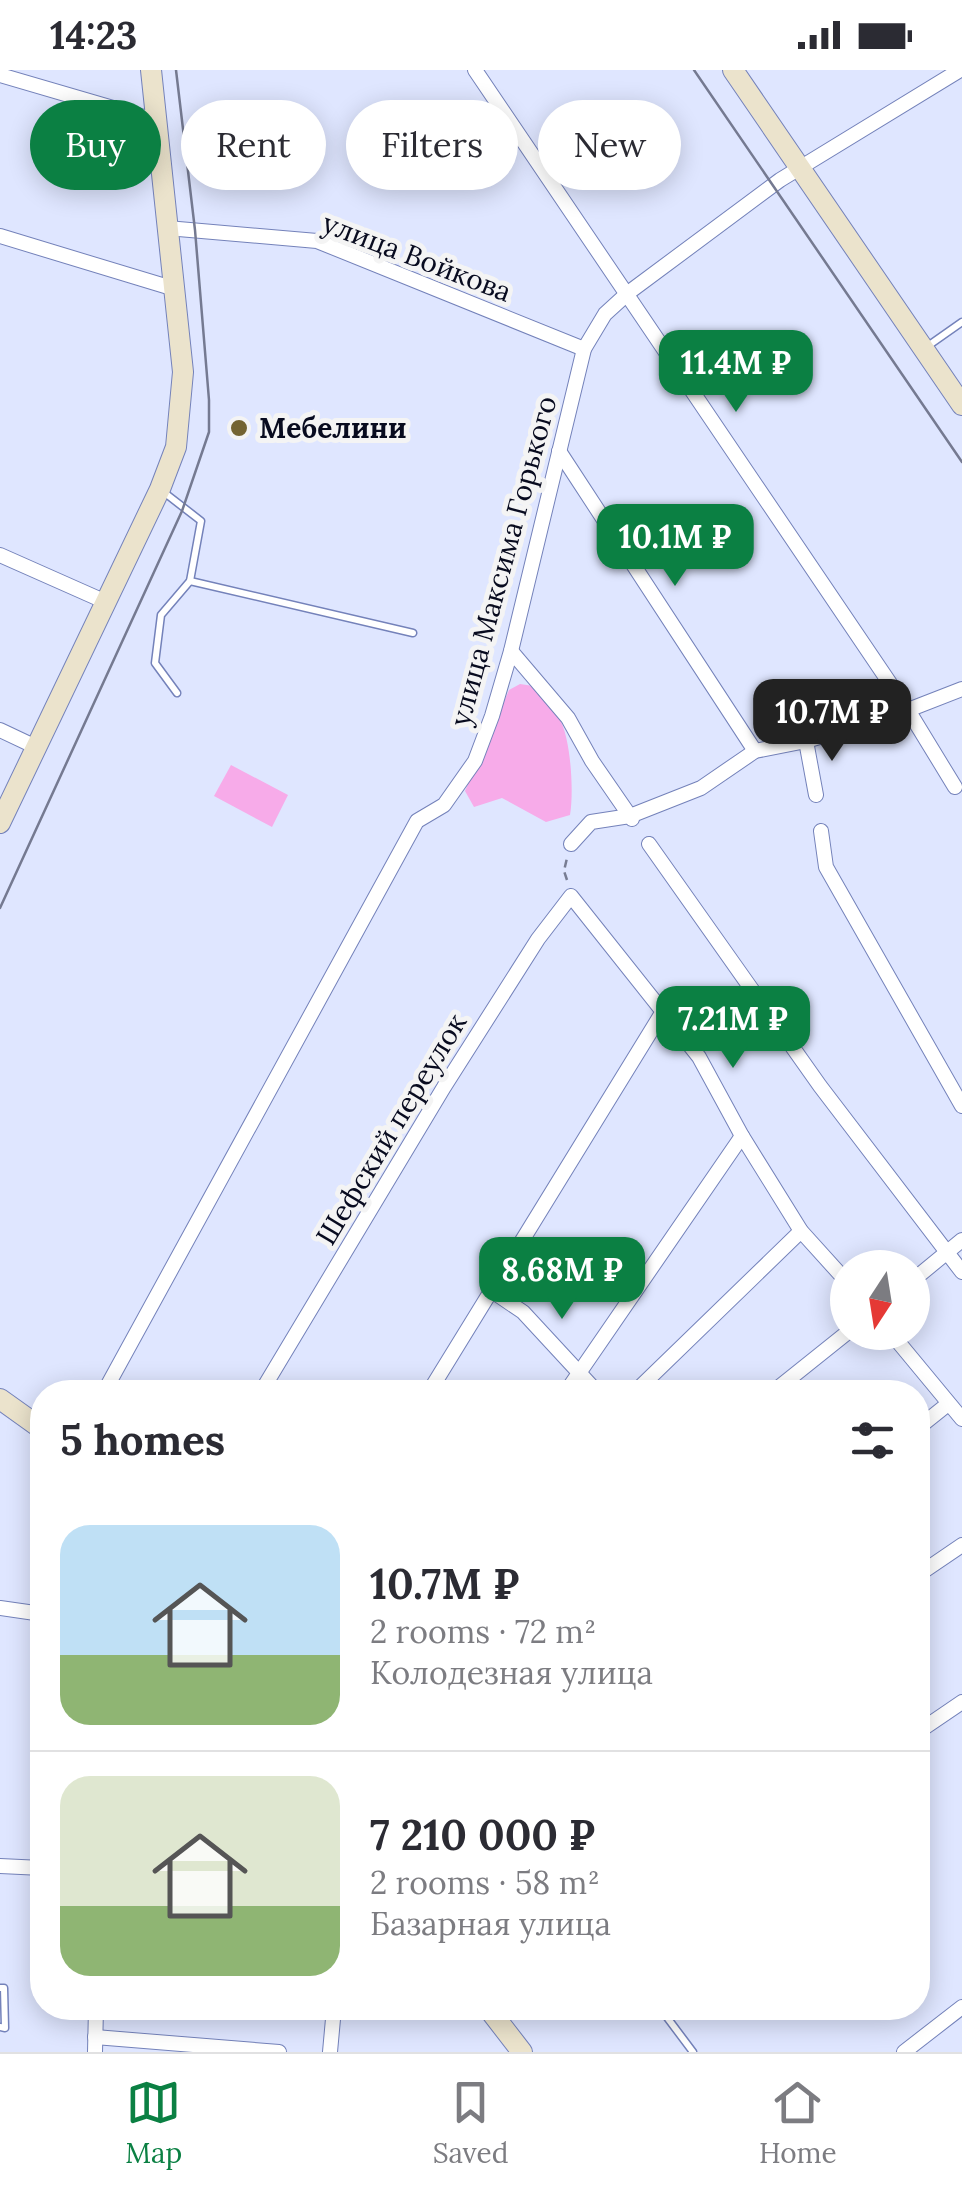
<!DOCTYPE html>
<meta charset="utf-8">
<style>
body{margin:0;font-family:Lora,serif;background:#f7f7f7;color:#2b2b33;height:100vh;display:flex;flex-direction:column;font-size:38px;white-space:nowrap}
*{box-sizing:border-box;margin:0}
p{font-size:32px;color:#7c7c81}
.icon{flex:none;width:55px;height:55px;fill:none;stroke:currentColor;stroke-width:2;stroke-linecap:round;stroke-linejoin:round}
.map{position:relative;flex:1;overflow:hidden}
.drawer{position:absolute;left:30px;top:1310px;width:900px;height:640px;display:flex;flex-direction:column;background:#fff;border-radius:40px;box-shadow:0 5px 25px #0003}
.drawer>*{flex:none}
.guide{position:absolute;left:30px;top:30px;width:902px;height:90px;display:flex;gap:20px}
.needle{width:65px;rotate:192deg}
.fabs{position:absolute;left:830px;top:1180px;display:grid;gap:20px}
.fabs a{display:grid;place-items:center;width:100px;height:100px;border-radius:50%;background:#fff;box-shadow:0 5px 25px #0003;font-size:50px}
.price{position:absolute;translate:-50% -85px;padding:0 22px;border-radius:20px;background:#0b8043;color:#fff;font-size:32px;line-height:65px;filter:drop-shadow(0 2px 5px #0008)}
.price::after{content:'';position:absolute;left:50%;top:60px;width:30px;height:22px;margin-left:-15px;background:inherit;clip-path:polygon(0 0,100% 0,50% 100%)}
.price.current{background:#222;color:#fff}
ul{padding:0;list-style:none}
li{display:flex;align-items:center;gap:30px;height:250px;padding:0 30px}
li+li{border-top:2px solid #e1e1e2}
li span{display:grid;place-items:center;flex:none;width:280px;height:200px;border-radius:30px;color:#555}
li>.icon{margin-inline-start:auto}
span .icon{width:120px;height:120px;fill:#fffc;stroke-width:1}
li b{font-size:42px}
h2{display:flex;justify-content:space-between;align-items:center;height:120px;padding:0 30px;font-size:42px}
.pill{padding:0 35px;border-radius:45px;background:#fff;box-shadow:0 5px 25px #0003;font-size:35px;line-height:90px}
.pill.current{background:#0b8043;color:#fff}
.status{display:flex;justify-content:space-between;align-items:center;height:70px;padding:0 50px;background:#fff;direction:ltr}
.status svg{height:28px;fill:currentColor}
.tabs{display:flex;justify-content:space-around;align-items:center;height:140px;border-top:2px solid #e1e1e2;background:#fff;font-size:28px;color:#7c7c81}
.tabs a{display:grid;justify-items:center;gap:5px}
.tabs .current{color:#0b8043}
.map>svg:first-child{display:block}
.green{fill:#f7abe9}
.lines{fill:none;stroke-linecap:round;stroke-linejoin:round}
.lane-casing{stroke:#7482ba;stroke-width:9}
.street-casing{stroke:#7482ba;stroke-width:16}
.secondary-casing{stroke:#7482ba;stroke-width:22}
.path{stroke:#787d93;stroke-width:2.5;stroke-dasharray:8 5;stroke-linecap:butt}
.lane{stroke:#fff;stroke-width:6}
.street{stroke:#fff;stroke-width:14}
.secondary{stroke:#ebe3cc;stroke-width:20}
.tram{stroke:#757a91;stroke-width:2.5}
.poi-dot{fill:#746432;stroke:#f4f4f4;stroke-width:4}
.labels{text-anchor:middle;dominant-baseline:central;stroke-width:10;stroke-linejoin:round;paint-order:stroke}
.street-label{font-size:28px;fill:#080b1f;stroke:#f4f4f4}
.poi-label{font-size:28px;font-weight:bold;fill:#080b1f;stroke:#f4f4f4;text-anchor:start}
</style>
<div class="status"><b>14:23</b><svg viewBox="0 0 49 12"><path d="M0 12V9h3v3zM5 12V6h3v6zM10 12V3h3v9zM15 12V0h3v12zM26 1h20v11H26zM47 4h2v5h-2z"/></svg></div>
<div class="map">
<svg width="962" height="1982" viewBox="0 0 962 1982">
<rect width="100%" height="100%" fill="#dfe6ff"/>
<g class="green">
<path d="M520 614 533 616C542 626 553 637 559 648 571 667 574 723 570 745L546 752 502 728 474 737 465 721 509 620Z"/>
<path d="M231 695 288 725 272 757 214 726Z"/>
</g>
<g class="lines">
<g class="lane-casing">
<g id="lane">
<path d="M925 278 962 252"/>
<path d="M161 420 201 451 190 511 161 545 155 593 177 623"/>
<path d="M190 511 413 563"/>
<path d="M0 1918H4L5 1958 0 1957"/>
<path d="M660 1938 693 1982"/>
</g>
</g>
<g class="street-casing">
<g id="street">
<path d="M475 0 908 640 955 717"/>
<path d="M0 5 154 50"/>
<path d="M167 158 317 171 584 279"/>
<path d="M0 166 175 219"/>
<path d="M559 381 755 681"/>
<path d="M0 485 106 532"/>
<path d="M511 581 568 648 592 691 632 749"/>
<path d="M0 660 36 677"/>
<path d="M806 671 816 725"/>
<path d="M821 761 826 797 962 1036"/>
<path d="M571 774 591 752 630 746 701 718 755 681 806 671 908 640 962 619"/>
<path d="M649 774 820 1016 962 1202"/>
<path d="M912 1211 962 1170"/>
<path d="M492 1221 523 1242 597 1322"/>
<path d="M890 1262 962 1349"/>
<path d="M104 1322 417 751 444 735 475 691 492 646 511 581 584 279 605 244 628 223 780 110 960 0"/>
<path d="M261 1322 444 1017 538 869 571 826 699 987 742 1066 801 1161 848 1213"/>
<path d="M429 1322 662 943"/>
<path d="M566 1322 742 1066"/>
<path d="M635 1322 801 1161"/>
<path d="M773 1322 848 1262"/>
<path d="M918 1358 948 1334"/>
<path d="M918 1505 962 1475"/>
<path d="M0 1538 42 1544"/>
<path d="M918 1662 962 1632"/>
<path d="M0 1796 42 1798"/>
<path d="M95 1967 279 1982"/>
<path d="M95 1982 96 1938"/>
<path d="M330 1982 334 1938"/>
<path d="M904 1982 962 1937"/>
</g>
</g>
<g class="secondary-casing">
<g id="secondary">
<path d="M733 0 962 335"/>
<path d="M0 753 160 419 176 377 183 302 151 0"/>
<path d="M0 1329 42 1359"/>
<path d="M488 1938 522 1982"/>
</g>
</g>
<path class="path" d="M567 810 564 801 567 788"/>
<use href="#lane" class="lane"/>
<use href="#street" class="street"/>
<use href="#secondary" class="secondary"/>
<g class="tram">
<path d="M694 0 962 392"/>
<path d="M0 838 182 441 209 362V330L195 160 176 0"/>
</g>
</g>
<circle class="poi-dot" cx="239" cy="358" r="10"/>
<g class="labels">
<g class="street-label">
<text transform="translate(417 187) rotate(21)">улица Войкова</text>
<text transform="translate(503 491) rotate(-75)">улица Максима Горького</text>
<text transform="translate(391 1059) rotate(-59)">Шефский переулок</text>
</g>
<g class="poi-label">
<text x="259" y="358">Мебелини</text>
</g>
</g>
</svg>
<div class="fabs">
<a><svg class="needle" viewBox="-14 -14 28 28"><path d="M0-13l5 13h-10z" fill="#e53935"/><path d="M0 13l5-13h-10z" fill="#7c7c81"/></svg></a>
</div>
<b class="price" style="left:736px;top:345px">11.4M ₽</b>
<b class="price" style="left:675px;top:519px">10.1M ₽</b>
<b class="price current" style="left:832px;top:694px">10.7M ₽</b>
<b class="price" style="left:733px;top:1001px">7.21M ₽</b>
<b class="price" style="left:562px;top:1252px">8.68M ₽</b>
<div class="guide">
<a class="pill current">Buy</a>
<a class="pill">Rent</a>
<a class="pill">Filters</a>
<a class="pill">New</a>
</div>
<section class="drawer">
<h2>5 homes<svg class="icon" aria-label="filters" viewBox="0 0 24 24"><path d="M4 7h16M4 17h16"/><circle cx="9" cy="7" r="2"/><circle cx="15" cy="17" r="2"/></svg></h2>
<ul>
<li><span style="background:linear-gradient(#bfe0f5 65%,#8fb573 0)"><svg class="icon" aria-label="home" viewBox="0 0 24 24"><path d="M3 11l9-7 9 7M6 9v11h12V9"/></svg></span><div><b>10.7M ₽</b><p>2 rooms · 72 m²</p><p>Колодезная улица</p></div></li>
<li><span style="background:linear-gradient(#dfe7d0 65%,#8fb573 0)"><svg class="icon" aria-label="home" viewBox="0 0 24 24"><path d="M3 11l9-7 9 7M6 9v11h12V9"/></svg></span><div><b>7 210 000 ₽</b><p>2 rooms · 58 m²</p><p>Базарная улица</p></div></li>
</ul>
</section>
</div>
<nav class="tabs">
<a class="current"><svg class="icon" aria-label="map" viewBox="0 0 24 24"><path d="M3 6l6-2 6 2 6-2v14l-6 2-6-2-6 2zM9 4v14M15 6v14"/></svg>Map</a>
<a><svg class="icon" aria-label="saved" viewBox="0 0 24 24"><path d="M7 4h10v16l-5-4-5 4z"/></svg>Saved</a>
<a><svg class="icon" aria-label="home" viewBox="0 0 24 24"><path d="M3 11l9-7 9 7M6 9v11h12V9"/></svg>Home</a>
</nav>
